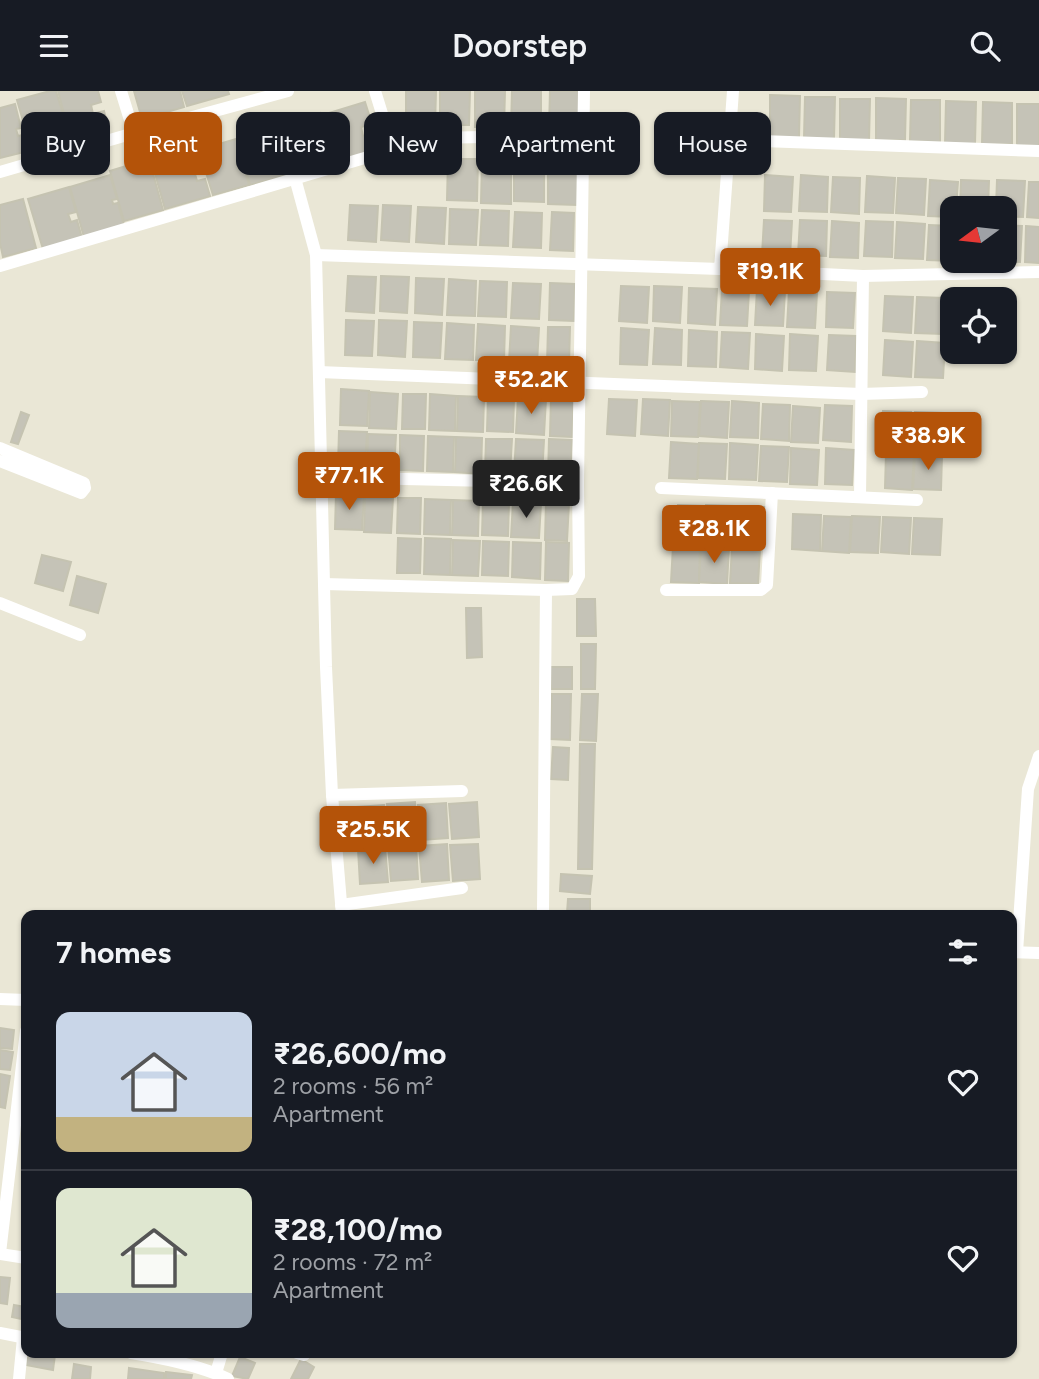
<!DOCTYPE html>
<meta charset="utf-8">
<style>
body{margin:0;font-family:Figtree,sans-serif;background:#20242c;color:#f1f3f6;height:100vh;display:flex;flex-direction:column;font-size:26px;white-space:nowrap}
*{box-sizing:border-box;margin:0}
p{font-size:23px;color:#9ea1a6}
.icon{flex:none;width:38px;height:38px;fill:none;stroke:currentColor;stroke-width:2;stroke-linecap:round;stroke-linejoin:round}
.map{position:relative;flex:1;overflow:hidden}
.drawer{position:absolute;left:21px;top:819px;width:996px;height:448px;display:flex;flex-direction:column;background:#171b24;border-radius:14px;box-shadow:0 2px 5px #0004}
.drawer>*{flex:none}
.banner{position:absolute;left:21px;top:21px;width:998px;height:63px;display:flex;gap:14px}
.needle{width:46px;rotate:255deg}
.tools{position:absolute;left:940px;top:105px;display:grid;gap:14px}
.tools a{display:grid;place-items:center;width:77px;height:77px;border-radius:14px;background:#171b24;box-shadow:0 2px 5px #0004;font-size:35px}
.price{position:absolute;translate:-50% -60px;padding:0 16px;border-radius:7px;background:#b45309;color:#fff;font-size:23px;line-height:46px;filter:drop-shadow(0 2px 4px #0008)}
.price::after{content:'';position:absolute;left:50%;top:42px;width:21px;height:16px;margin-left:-10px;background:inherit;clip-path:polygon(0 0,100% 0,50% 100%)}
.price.on{background:#222;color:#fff}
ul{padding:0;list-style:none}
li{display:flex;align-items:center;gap:21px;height:175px;padding:0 35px}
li+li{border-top:2px solid #363941}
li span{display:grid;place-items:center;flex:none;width:196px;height:140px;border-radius:14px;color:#555}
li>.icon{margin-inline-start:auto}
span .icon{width:84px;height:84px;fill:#fffc;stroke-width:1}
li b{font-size:30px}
h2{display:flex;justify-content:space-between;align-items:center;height:84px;padding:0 35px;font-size:30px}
.pill{padding:0 24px;border-radius:14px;background:#171b24;box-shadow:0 2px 5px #0004;font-size:24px;line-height:63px}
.pill.on{background:#b45309;color:#fff}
header{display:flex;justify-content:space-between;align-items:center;height:91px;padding:0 35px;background:#171b24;font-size:32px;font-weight:600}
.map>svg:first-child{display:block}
.building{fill:#c5c3b7;stroke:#c5c3b1;stroke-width:2}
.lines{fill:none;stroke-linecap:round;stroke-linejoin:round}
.street{stroke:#fff;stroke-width:12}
</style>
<header><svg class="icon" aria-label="menu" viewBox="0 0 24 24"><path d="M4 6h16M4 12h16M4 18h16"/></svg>Doorstep<svg class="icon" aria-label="search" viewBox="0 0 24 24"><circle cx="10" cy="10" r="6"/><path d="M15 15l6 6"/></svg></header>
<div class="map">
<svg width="1039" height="1288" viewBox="0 0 1039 1288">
<rect width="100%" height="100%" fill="#eae7d6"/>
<g class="building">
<path d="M50 0H56L63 23 56 25 58 31 64 30 70 50 32 61 17 9Z"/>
<path d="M58 0H98L101 11 91 14 93 23 104 20 108 36 70 46Z"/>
<path d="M134 0H180L184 16 142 28Z"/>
<path d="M182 0H228L229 3 187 15Z"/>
<path d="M406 0H436L435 35 406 34Z"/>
<path d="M440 0H470L469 34H440Z"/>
<path d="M475 0H505L504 36H475Z"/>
<path d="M512 0H541V37H511Z"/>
<path d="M550 0H579V38L549 37Z"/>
<path d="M770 4 800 5 799 46H770Z"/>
<path d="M805 6H835L834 48 804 47Z"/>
<path d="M876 7 906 8 905 49H876Z"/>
<path d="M840 8H870L869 50 840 49Z"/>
<path d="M911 9H940V51L910 50Z"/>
<path d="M946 10 976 11 975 53 945 52Z"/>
<path d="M365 11 372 33 361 36 363 45 374 42 379 58 340 69 326 23Z"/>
<path d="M983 11 1012 12V53H982Z"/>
<path d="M15 13 21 37 16 38 18 45 23 44 28 60 0 67V17Z"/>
<path d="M1017 13H1039V55L1017 54Z"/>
<path d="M320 22 326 45 320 47 322 55 329 53 333 69 303 77 300 67 291 70 280 33Z"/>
<path d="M279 37 285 59 278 60 280 69 287 67 292 83 250 94 237 49Z"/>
<path d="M236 48 243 71 237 73 238 78 244 76 249 94 213 104 199 59Z"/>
<path d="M196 59 203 81 195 83 197 90 205 88 210 105 165 118 152 72Z"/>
<path d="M149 68 163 119 124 130 110 80Z"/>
<path d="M448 68H478L477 110 447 109Z"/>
<path d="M514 69H544V111L514 110Z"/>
<path d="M482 71H511V113L481 112Z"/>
<path d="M548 72H578L577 114 548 113Z"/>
<path d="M110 84 117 108 112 109 113 113 118 112 124 134 84 146 70 96Z"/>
<path d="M765 84 793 86 791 121 764 120Z"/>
<path d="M801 84 828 86 827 121 799 120Z"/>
<path d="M867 85 895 87 893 122 865 121Z"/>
<path d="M833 86 860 87 859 123 831 121Z"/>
<path d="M898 87 926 88 924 124 896 122Z"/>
<path d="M930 89 958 91 956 117H952V126L928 125Z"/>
<path d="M961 89 989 90 988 117H960Z"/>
<path d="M997 89 1025 90 1023 126 1004 125V117H996Z"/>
<path d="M1029 91H1039V127L1027 126Z"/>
<path d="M69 96 76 121 68 123 71 131 77 129 82 147 43 158 28 108Z"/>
<path d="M23 108 36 157 3 166 0 152V114Z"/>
<path d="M350 114 378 115 376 151 348 149Z"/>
<path d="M383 114 411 115 409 151 381 149Z"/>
<path d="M418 116 446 117 444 153 416 151Z"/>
<path d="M450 118 478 119 476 154 449 153Z"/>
<path d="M482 119 509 120 508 155 480 154Z"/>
<path d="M515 121 542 122 541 157 513 156Z"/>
<path d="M552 121 574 122 573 160 550 159Z"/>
<path d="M764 129 792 130 790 165 762 164Z"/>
<path d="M800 129 827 130 826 165 798 164Z"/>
<path d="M832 130 859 132 858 167 830 166Z"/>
<path d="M866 130 893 131 892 166 864 165Z"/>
<path d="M897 131 925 133 923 168 895 167Z"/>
<path d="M929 134 952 135V170H955L927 169Z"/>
<path d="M1004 134 1022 135 1020 171 1000 170H1004Z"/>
<path d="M1026 135 1039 136V172L1025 171Z"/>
<path d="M348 185 376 186 374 222 346 220Z"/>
<path d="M381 185 409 186 407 222 380 220Z"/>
<path d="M416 187 444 188 442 224 415 222Z"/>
<path d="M449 188 476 190 475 225 447 224Z"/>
<path d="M480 190 507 191 506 226 478 225Z"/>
<path d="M513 192 541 193 539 228 511 227Z"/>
<path d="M550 192 575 193 574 230 549 229Z"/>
<path d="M621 195 649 196 647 232 619 230Z"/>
<path d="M654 195 682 196 680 232 653 230Z"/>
<path d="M689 197 717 198 715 234 688 232Z"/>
<path d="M722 198 749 200 747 235 720 234Z"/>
<path d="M757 198 785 200 783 235 755 234Z"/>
<path d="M789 200 817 202 815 237 787 236Z"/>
<path d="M827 201 855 202 853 237 826 236Z"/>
<path d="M885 205 913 206 911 242 883 240Z"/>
<path d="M917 206 944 207 943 243 915 242Z"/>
<path d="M346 229 374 230 372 265 345 264Z"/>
<path d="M379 229 407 230 405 266 378 264Z"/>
<path d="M414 231 442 232 440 267 413 266Z"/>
<path d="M447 232 474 234 473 269 445 268Z"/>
<path d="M478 233 505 235 504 270 476 269Z"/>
<path d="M511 235 539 237 537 272 509 271Z"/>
<path d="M548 236H570L569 274H547Z"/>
<path d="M621 237 649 239 647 274 620 273Z"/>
<path d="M655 237 682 239 681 274 653 273Z"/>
<path d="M689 239 717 241 716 276 688 275Z"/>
<path d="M722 241 750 242 748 278 720 276Z"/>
<path d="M756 243 784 245 782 280 755 278Z"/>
<path d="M790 243 818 245 816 280 789 279Z"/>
<path d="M829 244 856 245 855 281 827 279Z"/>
<path d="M885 249 913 251 911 286 883 284Z"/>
<path d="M917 250 945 252 943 287 915 286Z"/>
<path d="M341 298 369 300 367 335 340 334Z"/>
<path d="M370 301 398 303 396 338 369 337Z"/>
<path d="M403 303H426L425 338H402Z"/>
<path d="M430 303 456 305 455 340 429 339Z"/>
<path d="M458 305 484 306 483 341 457 340Z"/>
<path d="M488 306 514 307 513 341 487 340Z"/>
<path d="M518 307 546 308 544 344 516 342Z"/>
<path d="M551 307 574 308 572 346 550 345Z"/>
<path d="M609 308 637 309 635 345 607 343Z"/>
<path d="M643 308 670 309 668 345 641 343Z"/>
<path d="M672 310 700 311 698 346 671 345Z"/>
<path d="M701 310 729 311 727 347 699 345Z"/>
<path d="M732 310 759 312 758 347 730 346Z"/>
<path d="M763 313 790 314 789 350 761 348Z"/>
<path d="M825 314 852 315 851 351 823 349Z"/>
<path d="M793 315 820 317 818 352 791 351Z"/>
<path d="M883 320 911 321 909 356 881 355Z"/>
<path d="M21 321 29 324 18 353 11 351Z"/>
<path d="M915 321 943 322 941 358 913 356Z"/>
<path d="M339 340 367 341 365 376 338 375Z"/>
<path d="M368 343 396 344 394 379 367 378Z"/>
<path d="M400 344 424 345 423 380 400 379Z"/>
<path d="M428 345 454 346 453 381 427 380Z"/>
<path d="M456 346 482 347 481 383 455 381Z"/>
<path d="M486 348H512L510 382H485Z"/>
<path d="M516 348 544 349 542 385 514 383Z"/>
<path d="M549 348 572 349 570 387 548 386Z"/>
<path d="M671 351 699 353 697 388 669 387Z"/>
<path d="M699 352 727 353 725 388 698 387Z"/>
<path d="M730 352 758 354 756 389 729 388Z"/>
<path d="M761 355 789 356 787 391 759 390Z"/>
<path d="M791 357 819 359 817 394 790 393Z"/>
<path d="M826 357 854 359 852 394 825 393Z"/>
<path d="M886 362 914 363 912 399 885 397Z"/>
<path d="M915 362 942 364 941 399 913 398Z"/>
<path d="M336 402 364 404 362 439 335 438Z"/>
<path d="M365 405 393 407 391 442 364 441Z"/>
<path d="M398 407H421L420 443 397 442Z"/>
<path d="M425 408 451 409 450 444 424 443Z"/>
<path d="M453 409 479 410 478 445 452 444Z"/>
<path d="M483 410 509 411 508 445 482 444Z"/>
<path d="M513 411 541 412 539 447 511 446Z"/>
<path d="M546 411 569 412 567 450 545 449Z"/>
<path d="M678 414 706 415 704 450 676 449Z"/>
<path d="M706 414 734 415 732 451 705 449Z"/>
<path d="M737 415 765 416 763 452 736 450Z"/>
<path d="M793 423 821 424 820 460 792 458Z"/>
<path d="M824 425 851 426 849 462 822 460Z"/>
<path d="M852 425 880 426 878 462 850 461Z"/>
<path d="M883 426 911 427 909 463 881 461Z"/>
<path d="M914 427 942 428 940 464 912 463Z"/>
<path d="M398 447 421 448 420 482H397Z"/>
<path d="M425 447 451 448 450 484 424 483Z"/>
<path d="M453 449 480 450 478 485 452 484Z"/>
<path d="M483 450 509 451 508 485 482 484Z"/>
<path d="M513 451 541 452 540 488 512 486Z"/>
<path d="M546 451 569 452 568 490 545 489Z"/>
<path d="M673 455 700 457 699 492 671 491Z"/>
<path d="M701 456 729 457 727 493 699 491Z"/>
<path d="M732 456 760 458 758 493 730 492Z"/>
<path d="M42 464 71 471 63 500 35 492Z"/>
<path d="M77 485 106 493 98 522 70 514Z"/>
<path d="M577 508H595L596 545H577Z"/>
<path d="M466 517H481L482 566 467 567Z"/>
<path d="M581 553H596L595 598H581Z"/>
<path d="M550 576H572V598H551Z"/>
<path d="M552 603H571L570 649 550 648Z"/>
<path d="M582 603H598L596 650 580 649Z"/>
<path d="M580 653H595L592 778H578Z"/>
<path d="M553 656 569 657 568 689 551 688Z"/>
<path d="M415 711 417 746 390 748 387 713Z"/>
<path d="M477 711 479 746 452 748 449 713Z"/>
<path d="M446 712 448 747 421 749 418 714Z"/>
<path d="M384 714 387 750 359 752 357 716Z"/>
<path d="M416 752 418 788 391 790 388 754Z"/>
<path d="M447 753 449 789 422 791 419 755Z"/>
<path d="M478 753 480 788 453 790 450 754Z"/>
<path d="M385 756 388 791 360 793 358 758Z"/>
<path d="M561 783 592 785 590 803 560 800Z"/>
<path d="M568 808H590V822H567Z"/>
<path d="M0 937 14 939 12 958 0 957Z"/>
<path d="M0 959 13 961 10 979 0 978Z"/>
<path d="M0 983 10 985 5 1017 0 1016Z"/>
<path d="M0 1186 10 1187 7 1213 0 1212Z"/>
<path d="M14 1214 26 1216V1229L12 1226Z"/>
<path d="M28 1262 55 1264 53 1279 26 1274Z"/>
<path d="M240 1266 255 1272 248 1288 232 1285Z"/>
<path d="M301 1268 314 1276 308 1288H291Z"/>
<path d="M74 1273 91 1276 90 1288H72Z"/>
<path d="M129 1277 164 1282V1288H128Z"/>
<path d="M166 1281 192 1284 191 1288H166Z"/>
</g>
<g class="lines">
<g class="street">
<path d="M121 0 134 42"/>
<path d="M375 0 393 58"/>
<path d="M731 49 1039 60"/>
<path d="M0 81 134 42 288 0"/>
<path d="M295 87 316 164 326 576 332 704 342 824"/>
<path d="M316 164 720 178 733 0"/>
<path d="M0 175 432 47 583 44"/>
<path d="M720 178 863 185 1039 181"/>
<path d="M319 281 861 303 922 301"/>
<path d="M0 357 84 392 85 397 81 402 0 370"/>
<path d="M320 386 578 392"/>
<path d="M661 397 917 409"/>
<path d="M860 405 863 185"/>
<path d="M324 493 546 499 572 498 579 485 578 392 584 0"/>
<path d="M666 499H761L767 494 772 402"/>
<path d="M0 512 80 544"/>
<path d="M332 704 462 700"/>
<path d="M341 814 462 797"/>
<path d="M543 821 546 499"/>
<path d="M1012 861 1039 862"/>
<path d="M1017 861 1028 698 1039 665"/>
<path d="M0 908 26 909"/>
<path d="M0 1162 26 940"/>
<path d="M0 1163 26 1167"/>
<path d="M0 1242 26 1247"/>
<path d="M131 1262C163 1267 199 1274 228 1288"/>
<path d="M297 1262 304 1264"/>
<path d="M216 1282 222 1262"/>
<path d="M19 1288 23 1247"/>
</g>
</g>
</svg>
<div class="tools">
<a><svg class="needle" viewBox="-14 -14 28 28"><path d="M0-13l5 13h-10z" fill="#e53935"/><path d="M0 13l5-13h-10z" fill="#9ea1a6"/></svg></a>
<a><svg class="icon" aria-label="locate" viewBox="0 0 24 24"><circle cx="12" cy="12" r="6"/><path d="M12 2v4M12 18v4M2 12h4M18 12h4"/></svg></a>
</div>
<b class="price" style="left:770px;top:217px">₹19.1K</b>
<b class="price" style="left:531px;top:325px">₹52.2K</b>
<b class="price" style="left:928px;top:381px">₹38.9K</b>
<b class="price" style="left:349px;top:421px">₹77.1K</b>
<b class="price on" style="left:526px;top:429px">₹26.6K</b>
<b class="price" style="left:714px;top:474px">₹28.1K</b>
<b class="price" style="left:373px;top:775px">₹25.5K</b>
<div class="banner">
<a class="pill">Buy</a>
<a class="pill on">Rent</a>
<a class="pill">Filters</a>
<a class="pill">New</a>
<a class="pill">Apartment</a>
<a class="pill">House</a>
</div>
<section class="drawer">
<h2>7 homes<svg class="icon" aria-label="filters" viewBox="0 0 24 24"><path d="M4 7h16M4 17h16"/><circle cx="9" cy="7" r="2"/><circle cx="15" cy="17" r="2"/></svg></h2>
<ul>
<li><span style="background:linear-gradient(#c9d6e8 75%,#c2b280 0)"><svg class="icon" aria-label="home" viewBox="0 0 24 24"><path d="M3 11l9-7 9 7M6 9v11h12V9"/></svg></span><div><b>₹26,600/mo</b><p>2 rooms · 56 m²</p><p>Apartment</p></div><svg class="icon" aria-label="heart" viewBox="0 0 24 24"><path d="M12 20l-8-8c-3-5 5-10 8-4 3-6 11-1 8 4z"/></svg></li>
<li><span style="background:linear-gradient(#dfe7d0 75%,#9aa5b1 0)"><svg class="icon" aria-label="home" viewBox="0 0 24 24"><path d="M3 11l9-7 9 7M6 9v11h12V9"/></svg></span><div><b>₹28,100/mo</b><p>2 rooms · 72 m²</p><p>Apartment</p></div><svg class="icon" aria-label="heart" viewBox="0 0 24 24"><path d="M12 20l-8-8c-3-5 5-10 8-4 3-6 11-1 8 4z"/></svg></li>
</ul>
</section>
</div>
